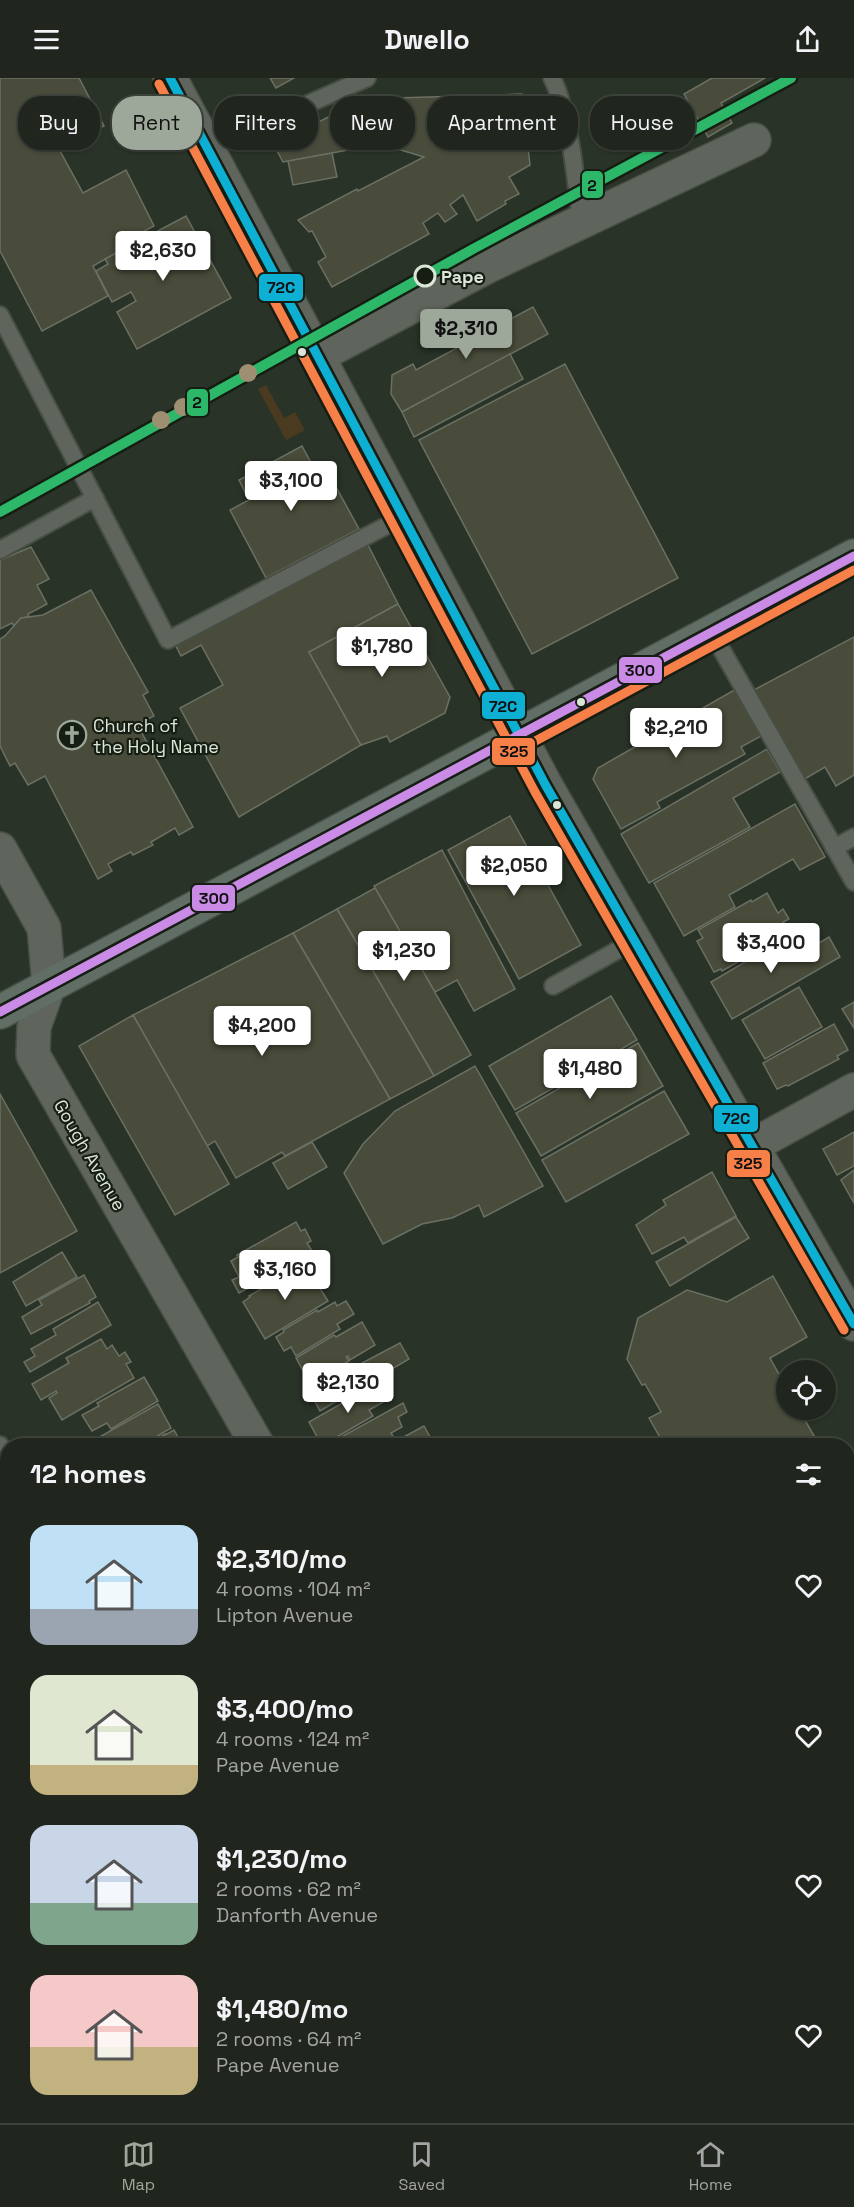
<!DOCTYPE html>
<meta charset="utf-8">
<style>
body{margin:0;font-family:"Space Grotesk",sans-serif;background:#282e27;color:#f1f3f6;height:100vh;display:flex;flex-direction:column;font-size:22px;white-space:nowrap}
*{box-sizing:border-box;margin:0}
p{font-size:20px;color:#a2a5a4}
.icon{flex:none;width:33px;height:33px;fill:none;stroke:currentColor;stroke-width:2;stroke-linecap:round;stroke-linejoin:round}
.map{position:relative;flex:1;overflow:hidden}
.drawer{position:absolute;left:0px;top:1360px;width:855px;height:686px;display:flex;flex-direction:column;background:#20261e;border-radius:24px 24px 0 0;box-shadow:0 2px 4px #0004,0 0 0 2px #3d433c}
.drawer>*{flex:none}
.banner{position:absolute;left:18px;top:18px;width:819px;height:54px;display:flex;gap:12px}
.controls{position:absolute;left:776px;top:1282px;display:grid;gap:12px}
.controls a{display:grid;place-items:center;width:60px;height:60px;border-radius:50%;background:#20261e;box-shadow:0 2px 4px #0004,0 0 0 2px #3d433c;font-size:30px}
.price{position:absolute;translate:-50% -51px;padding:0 14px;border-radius:6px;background:#fff;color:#222;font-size:20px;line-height:39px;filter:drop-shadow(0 2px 3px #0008)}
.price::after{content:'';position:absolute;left:50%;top:36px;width:18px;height:14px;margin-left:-9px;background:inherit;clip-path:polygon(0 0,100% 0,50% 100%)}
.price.current{background:#9da79a;color:#111}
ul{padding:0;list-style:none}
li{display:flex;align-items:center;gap:18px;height:150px;padding:0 30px}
li span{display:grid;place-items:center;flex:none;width:168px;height:120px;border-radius:18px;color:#555}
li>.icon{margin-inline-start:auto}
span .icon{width:72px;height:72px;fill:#fffc;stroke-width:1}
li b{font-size:26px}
h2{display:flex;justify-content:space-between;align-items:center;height:72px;padding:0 30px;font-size:26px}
.tag{padding:0 21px;border-radius:24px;background:#20261e;box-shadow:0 2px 4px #0004,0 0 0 2px #3d433c;font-size:21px;line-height:54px}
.tag.current{background:#9da79a;color:#111}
header{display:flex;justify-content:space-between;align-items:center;height:78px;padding:0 30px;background:#20261e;font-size:27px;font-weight:800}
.dock{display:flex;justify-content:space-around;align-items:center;height:84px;border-top:2px solid #3d433c;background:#20261e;font-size:16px;color:#a2a5a4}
.dock a{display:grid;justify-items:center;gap:3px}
.dock .current{color:#9da79a}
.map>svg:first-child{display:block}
.green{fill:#4a3a20}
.building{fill:#494c3a;stroke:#6b7064;stroke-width:1.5}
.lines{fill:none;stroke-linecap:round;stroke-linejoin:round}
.lane-casing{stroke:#474f45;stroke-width:20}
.street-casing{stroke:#474f45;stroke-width:36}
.secondary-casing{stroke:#474f45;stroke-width:36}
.primary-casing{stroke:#474f45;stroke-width:36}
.lane{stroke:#5f655d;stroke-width:16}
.street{stroke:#5f655d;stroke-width:33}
.secondary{stroke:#5f655d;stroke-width:33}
.primary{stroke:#606e65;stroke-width:33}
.bus-1-casing{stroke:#161d13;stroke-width:14}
.bus-2-casing{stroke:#161d13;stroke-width:14}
.bus-3-casing{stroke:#161d13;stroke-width:14}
.bus-1{stroke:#0dafd3;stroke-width:9}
.bus-2{stroke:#ca8be6;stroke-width:9}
.bus-3{stroke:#f78048;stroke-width:9}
.metro-1-casing{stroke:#161d13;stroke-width:15}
.metro-1{stroke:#2db869;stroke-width:10}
.tree{fill:#9e8f73}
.stop-dot{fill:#161d13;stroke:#dbe6d8;stroke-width:3}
.bus-dot{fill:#dbe6d8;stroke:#161d13;stroke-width:2}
.labels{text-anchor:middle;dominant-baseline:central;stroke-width:4.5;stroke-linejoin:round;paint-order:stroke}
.stop-label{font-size:18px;font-weight:bold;fill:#dbe6d8;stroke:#161d13;text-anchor:start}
.poi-label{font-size:18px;fill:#dbe6d8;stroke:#161d13;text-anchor:start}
.street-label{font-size:18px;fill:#dbe6d8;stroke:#161d13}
.line-badge{stroke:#161d13;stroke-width:2}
.pale-badge-label{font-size:16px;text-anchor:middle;font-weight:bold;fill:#111}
</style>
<header><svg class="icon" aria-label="menu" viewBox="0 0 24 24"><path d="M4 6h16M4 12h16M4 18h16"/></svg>Dwello<svg class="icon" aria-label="share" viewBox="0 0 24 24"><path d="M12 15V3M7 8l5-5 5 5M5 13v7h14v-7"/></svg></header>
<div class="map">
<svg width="854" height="2045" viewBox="0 0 854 2045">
<rect width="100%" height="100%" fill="#2a3328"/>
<path class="green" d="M266 307 284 340 295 334 305 352 286 362 258 311Z"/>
<g class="building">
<path d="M0 0H79L104 48 59 71 83 115 126 92 154 148 127 162 130 167 93 188 108 218 42 253 0 173Z"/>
<path d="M270 0H294L276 10Z"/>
<path d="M712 0H765L721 25 732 45 708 59 684 16Z"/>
<path d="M522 16 530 87 509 99 519 116 505 123 506 126 477 143 463 117 450 127 457 136 445 144 438 135 423 145 429 156 332 209 318 184 326 179 312 153 309 154 298 142 357 111 358 113 424 79 391 69 359 70 283 84 274 67 363 21Z"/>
<path d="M332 75 337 99 293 107 288 83Z"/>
<path d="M186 138 231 220 137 271 117 234 136 223 131 214 112 224 96 193 108 186 105 181Z"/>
<path d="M533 229 548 256 402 334 391 316 392 297 413 286 416 292Z"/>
<path d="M510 276 523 301 414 359 402 334Z"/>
<path d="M565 286 678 500 532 576 419 362Z"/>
<path d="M302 368 314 390 323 385 359 451 266 500 230 432 249 422 239 402Z"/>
<path d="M366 463 398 526 309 574 361 667 239 739 180 630 223 607 201 567 181 578 175 566Z"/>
<path d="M31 469 49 501 37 507 47 526 28 536 29 539 21 540 14 548 12 545 0 551V482Z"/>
<path d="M91 512 148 614 143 617 154 638 137 646 193 749 179 757 175 750 151 764 153 767 133 777 131 774 115 782 108 786 112 793 98 801 45 698 28 707 15 685 10 688 0 668V561L5 558 21 540 43 537Z"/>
<path d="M398 526 450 619 445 635 390 664 387 658 361 667 309 574Z"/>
<path d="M854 559V697L836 708 825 689 803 702 752 613Z"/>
<path d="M736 611 761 658 741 669 745 676 657 724 660 730 621 751 593 701 598 690Z"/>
<path d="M767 671 780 694 733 720 750 749 649 805 621 756Z"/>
<path d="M795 726 825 779 800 792 793 781 729 817 735 829 684 858 654 805Z"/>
<path d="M510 738 581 867 519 901 448 772Z"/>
<path d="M442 772 515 911 474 933 457 902 435 914 374 808Z"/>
<path d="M375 810 471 977 434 998 337 831Z"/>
<path d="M767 815 778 835 783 831 789 841 783 844 788 852 757 869 759 872 722 893 721 891 714 894 697 863 703 860 698 852 751 822 752 824Z"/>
<path d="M337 831 434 998 390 1021 293 855Z"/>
<path d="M293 855 390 1021 285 1078 282 1074 236 1100 215 1063 207 1068 133 937Z"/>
<path d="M791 857 802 875 829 859 840 879 732 941 711 904Z"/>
<path d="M799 909 822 949 765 981 742 942Z"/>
<path d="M611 918 637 962 515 1032 489 988Z"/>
<path d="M854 924V950L842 931Z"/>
<path d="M133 937 229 1106 175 1137 79 968Z"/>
<path d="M834 946 848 972 837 978 839 981 788 1008 786 1007 777 1011 763 985Z"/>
<path d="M638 965 663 1008 541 1078 516 1035Z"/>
<path d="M475 988 543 1108 484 1139 479 1127 452 1140 422 1146 383 1166 344 1095 363 1066 395 1033Z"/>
<path d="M664 1013 689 1056 566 1124 542 1082Z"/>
<path d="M0 1016 77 1153 0 1195Z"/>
<path d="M854 1054V1088L837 1097 823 1071Z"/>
<path d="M312 1064 327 1089 288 1111 273 1085Z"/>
<path d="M854 1092V1125L841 1102Z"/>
<path d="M712 1094 736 1138 688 1165 684 1159 652 1176 636 1147 666 1127 663 1122Z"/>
<path d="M736 1139 749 1160 670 1208 656 1184Z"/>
<path d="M296 1144 301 1153 305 1151 311 1163 307 1165 312 1173 297 1182 298 1184 239 1215 232 1202 239 1199 231 1183 238 1179 237 1177Z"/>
<path d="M62 1174 77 1199 26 1228 13 1204Z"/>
<path d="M305 1186 328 1223 265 1261 243 1224 250 1219 249 1218Z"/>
<path d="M84 1197 96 1219 89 1223 90 1225 31 1256 22 1239 42 1227 39 1222Z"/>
<path d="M773 1198 807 1259 770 1280 786 1309V1332H799L820 1368H665L649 1340 661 1334 645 1306 642 1307 627 1281 638 1240 687 1212 727 1224Z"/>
<path d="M346 1223 354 1236 337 1246 340 1251 296 1278 291 1269 284 1273 276 1259 284 1254 283 1252 317 1232 318 1234 335 1224 337 1228Z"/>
<path d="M98 1224 111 1247 30 1294 24 1284 35 1278 31 1271 56 1257 53 1251Z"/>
<path d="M362 1244 375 1267 350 1282 348 1278 346 1279 349 1283 310 1305 296 1280 334 1257 336 1259Z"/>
<path d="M101 1261 107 1271 112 1267 119 1278 125 1274 131 1284 126 1286 134 1300 62 1342 49 1320 57 1315 56 1313 41 1322 32 1306 69 1285 66 1280Z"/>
<path d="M400 1265 409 1281 320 1333 307 1309 346 1287 349 1292Z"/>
<path d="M144 1299 158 1323 111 1351 107 1345 92 1353 82 1337 99 1328 97 1325Z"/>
<path d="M379 1304 389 1321 369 1332 373 1338 330 1363 329 1362 321 1366 309 1344Z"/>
<path d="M403 1325 407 1334 398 1339 402 1349 391 1355 394 1360 386 1364 387 1366 383 1368H329L333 1366 332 1364Z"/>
<path d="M158 1326 171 1350 141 1368H88L87 1366Z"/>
<path d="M424 1348 435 1368H387Z"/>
<path d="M174 1352 183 1368H144L165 1356V1357Z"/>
<path d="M0 1510 3 1515 8 1512V1558L0 1562Z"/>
<path d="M854 1558V1601L848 1590V1577L854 1574 848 1562Z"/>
<path d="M8 1567V1629L0 1633V1571Z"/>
<path d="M8 1636V1684L0 1670V1640Z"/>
<path d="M854 1846V1892L848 1880V1850Z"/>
<path d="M848 1881 854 1893V1947L848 1935Z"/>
<path d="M230 2038H307L297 2045H234Z"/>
<path d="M517 2038H548L554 2045H521Z"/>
<path d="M563 2038H595L598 2045H567Z"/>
<path d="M601 2038H631L635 2045H605Z"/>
<path d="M633 2038H663L666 2045H637Z"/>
<path d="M668 2038H700L703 2045H672Z"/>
</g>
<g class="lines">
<g class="lane-casing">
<g id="lane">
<path d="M552 0C570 36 576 103 581 144"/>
<path d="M208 70 367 0"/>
<path d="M0 237 168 562 403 439"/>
<path d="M0 472 95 420"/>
<path d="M711 553 854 804"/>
<path d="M834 770 854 759"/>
<path d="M553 908 634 863"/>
<path d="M0 1367 8 1380"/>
</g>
</g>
<g class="street-casing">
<g id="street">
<path d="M318 278 486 189 754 62"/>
<path d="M0 771 44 850 49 907 34 949 33 977 258 1368"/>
<path d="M752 1068 854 1012"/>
<path d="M848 1482 854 1479"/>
<path d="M0 1774 8 1787"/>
<path d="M848 2016 854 2013"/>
<path d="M133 2045 144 2038"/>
<path d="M798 2045 809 2038"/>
</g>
</g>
<g class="secondary-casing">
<path id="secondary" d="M170 0 546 708 854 1246"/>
</g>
<g class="primary-casing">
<path id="primary" d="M0 934 854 478"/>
</g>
<use href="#lane" class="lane"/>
<use href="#street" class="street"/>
<use href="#secondary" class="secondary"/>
<use href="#primary" class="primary"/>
<g class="bus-1-casing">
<path id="bus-1" d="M170 0 546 708 854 1246"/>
</g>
<g class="bus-2-casing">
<path id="bus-2" d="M0 934 854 478"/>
</g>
<g class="bus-3-casing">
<g id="bus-3">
<path d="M159 6 535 714 844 1252"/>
<path d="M526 668 854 492"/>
</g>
</g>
<use href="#bus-1" class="bus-1"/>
<use href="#bus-2" class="bus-2"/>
<use href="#bus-3" class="bus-3"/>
<g class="metro-1-casing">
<path id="metro-1" d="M0 434 473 171 791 0"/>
</g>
<use href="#metro-1" class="metro-1"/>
</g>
<g class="tree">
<circle cx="248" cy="295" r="9"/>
<circle cx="183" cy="329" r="9"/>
<circle cx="161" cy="342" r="9"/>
</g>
<defs>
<g id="church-ring" transform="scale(1.5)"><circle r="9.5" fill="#161d13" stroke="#9da79a" stroke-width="1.5"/><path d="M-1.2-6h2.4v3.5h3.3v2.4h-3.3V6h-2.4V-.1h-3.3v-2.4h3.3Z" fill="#9da79a"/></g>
</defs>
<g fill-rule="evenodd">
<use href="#church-ring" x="72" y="657"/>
</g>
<circle class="stop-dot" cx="425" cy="198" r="10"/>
<g class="bus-dot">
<circle cx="302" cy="274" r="5"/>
<circle cx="581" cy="624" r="5"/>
<circle cx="557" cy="727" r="5"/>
</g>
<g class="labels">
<g class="stop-label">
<text x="441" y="198">Pape</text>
</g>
<g class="poi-label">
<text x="93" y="647">Church of<tspan x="93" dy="21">the Holy Name</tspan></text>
</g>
<g class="street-label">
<text transform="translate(90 1077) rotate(60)">Gough Avenue</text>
</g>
</g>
<g class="line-badge">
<rect x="581" y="92" width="23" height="29" rx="6" fill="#2db869"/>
<rect x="258" y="195" width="46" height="29" rx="6" fill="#0dafd3"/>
<rect x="186" y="310" width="23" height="29" rx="6" fill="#2db869"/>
<rect x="618" y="578" width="45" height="28" rx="6" fill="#ca8be6"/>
<rect x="481" y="613" width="45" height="29" rx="6" fill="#0dafd3"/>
<rect x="491" y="659" width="45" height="29" rx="6" fill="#f78048"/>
<rect x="191" y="806" width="45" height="28" rx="6" fill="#ca8be6"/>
<rect x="713" y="1026" width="46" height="29" rx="6" fill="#0dafd3"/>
<rect x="726" y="1071" width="45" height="29" rx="6" fill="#f78048"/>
</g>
<g class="pale-badge-label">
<text x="592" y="113">2</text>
<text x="281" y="215">72C</text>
<text x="197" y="330">2</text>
<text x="640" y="598">300</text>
<text x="503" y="634">72C</text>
<text x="514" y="679">325</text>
<text x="214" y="826">300</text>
<text x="736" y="1046">72C</text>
<text x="748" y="1091">325</text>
</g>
</svg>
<div class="controls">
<a><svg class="icon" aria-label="locate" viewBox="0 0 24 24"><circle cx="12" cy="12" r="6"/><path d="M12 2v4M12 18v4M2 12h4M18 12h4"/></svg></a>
</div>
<b class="price" style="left:163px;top:204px">$2,630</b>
<b class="price current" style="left:466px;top:282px">$2,310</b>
<b class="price" style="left:291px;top:434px">$3,100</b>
<b class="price" style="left:382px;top:600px">$1,780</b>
<b class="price" style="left:676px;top:681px">$2,210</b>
<b class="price" style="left:514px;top:819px">$2,050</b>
<b class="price" style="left:771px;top:896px">$3,400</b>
<b class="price" style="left:404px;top:904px">$1,230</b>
<b class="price" style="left:262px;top:979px">$4,200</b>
<b class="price" style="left:590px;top:1022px">$1,480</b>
<b class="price" style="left:285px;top:1223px">$3,160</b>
<b class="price" style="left:348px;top:1336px">$2,130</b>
<div class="banner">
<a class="tag">Buy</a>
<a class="tag current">Rent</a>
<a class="tag">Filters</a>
<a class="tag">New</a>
<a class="tag">Apartment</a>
<a class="tag">House</a>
</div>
<section class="drawer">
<h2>12 homes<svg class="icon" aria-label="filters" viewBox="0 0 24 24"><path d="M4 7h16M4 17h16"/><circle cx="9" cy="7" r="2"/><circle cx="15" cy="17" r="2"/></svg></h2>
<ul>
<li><span style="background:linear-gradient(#bfe0f5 70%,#9aa5b1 0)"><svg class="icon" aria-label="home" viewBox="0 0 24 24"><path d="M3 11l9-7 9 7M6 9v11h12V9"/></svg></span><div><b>$2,310/mo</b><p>4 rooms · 104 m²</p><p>Lipton Avenue</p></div><svg class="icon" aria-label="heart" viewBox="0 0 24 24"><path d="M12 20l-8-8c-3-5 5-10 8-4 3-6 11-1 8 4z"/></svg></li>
<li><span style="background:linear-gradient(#dfe7d0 75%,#c2b280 0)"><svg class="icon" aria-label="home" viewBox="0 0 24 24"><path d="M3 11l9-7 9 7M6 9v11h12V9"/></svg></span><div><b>$3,400/mo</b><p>4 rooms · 124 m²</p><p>Pape Avenue</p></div><svg class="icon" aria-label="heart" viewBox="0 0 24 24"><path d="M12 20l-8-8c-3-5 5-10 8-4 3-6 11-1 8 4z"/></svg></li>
<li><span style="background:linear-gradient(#c9d6e8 65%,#7fa58c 0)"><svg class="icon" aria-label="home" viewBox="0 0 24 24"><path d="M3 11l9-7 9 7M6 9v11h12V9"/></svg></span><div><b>$1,230/mo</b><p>2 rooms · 62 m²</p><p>Danforth Avenue</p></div><svg class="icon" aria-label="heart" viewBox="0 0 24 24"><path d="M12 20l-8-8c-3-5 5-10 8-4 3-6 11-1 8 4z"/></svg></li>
<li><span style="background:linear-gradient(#f6c9c9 60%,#c2b280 0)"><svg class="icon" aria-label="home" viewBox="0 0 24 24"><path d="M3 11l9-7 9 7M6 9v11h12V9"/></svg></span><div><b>$1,480/mo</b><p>2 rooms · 64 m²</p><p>Pape Avenue</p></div><svg class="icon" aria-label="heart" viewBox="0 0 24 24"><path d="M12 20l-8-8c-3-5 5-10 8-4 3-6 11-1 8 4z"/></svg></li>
</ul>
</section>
</div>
<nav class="dock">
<a class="current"><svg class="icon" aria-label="map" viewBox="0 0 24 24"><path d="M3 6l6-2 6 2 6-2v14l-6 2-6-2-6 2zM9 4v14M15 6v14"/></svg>Map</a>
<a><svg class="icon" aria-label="saved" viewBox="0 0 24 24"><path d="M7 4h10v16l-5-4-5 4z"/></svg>Saved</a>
<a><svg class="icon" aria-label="home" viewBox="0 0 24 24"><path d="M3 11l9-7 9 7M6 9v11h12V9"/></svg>Home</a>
</nav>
